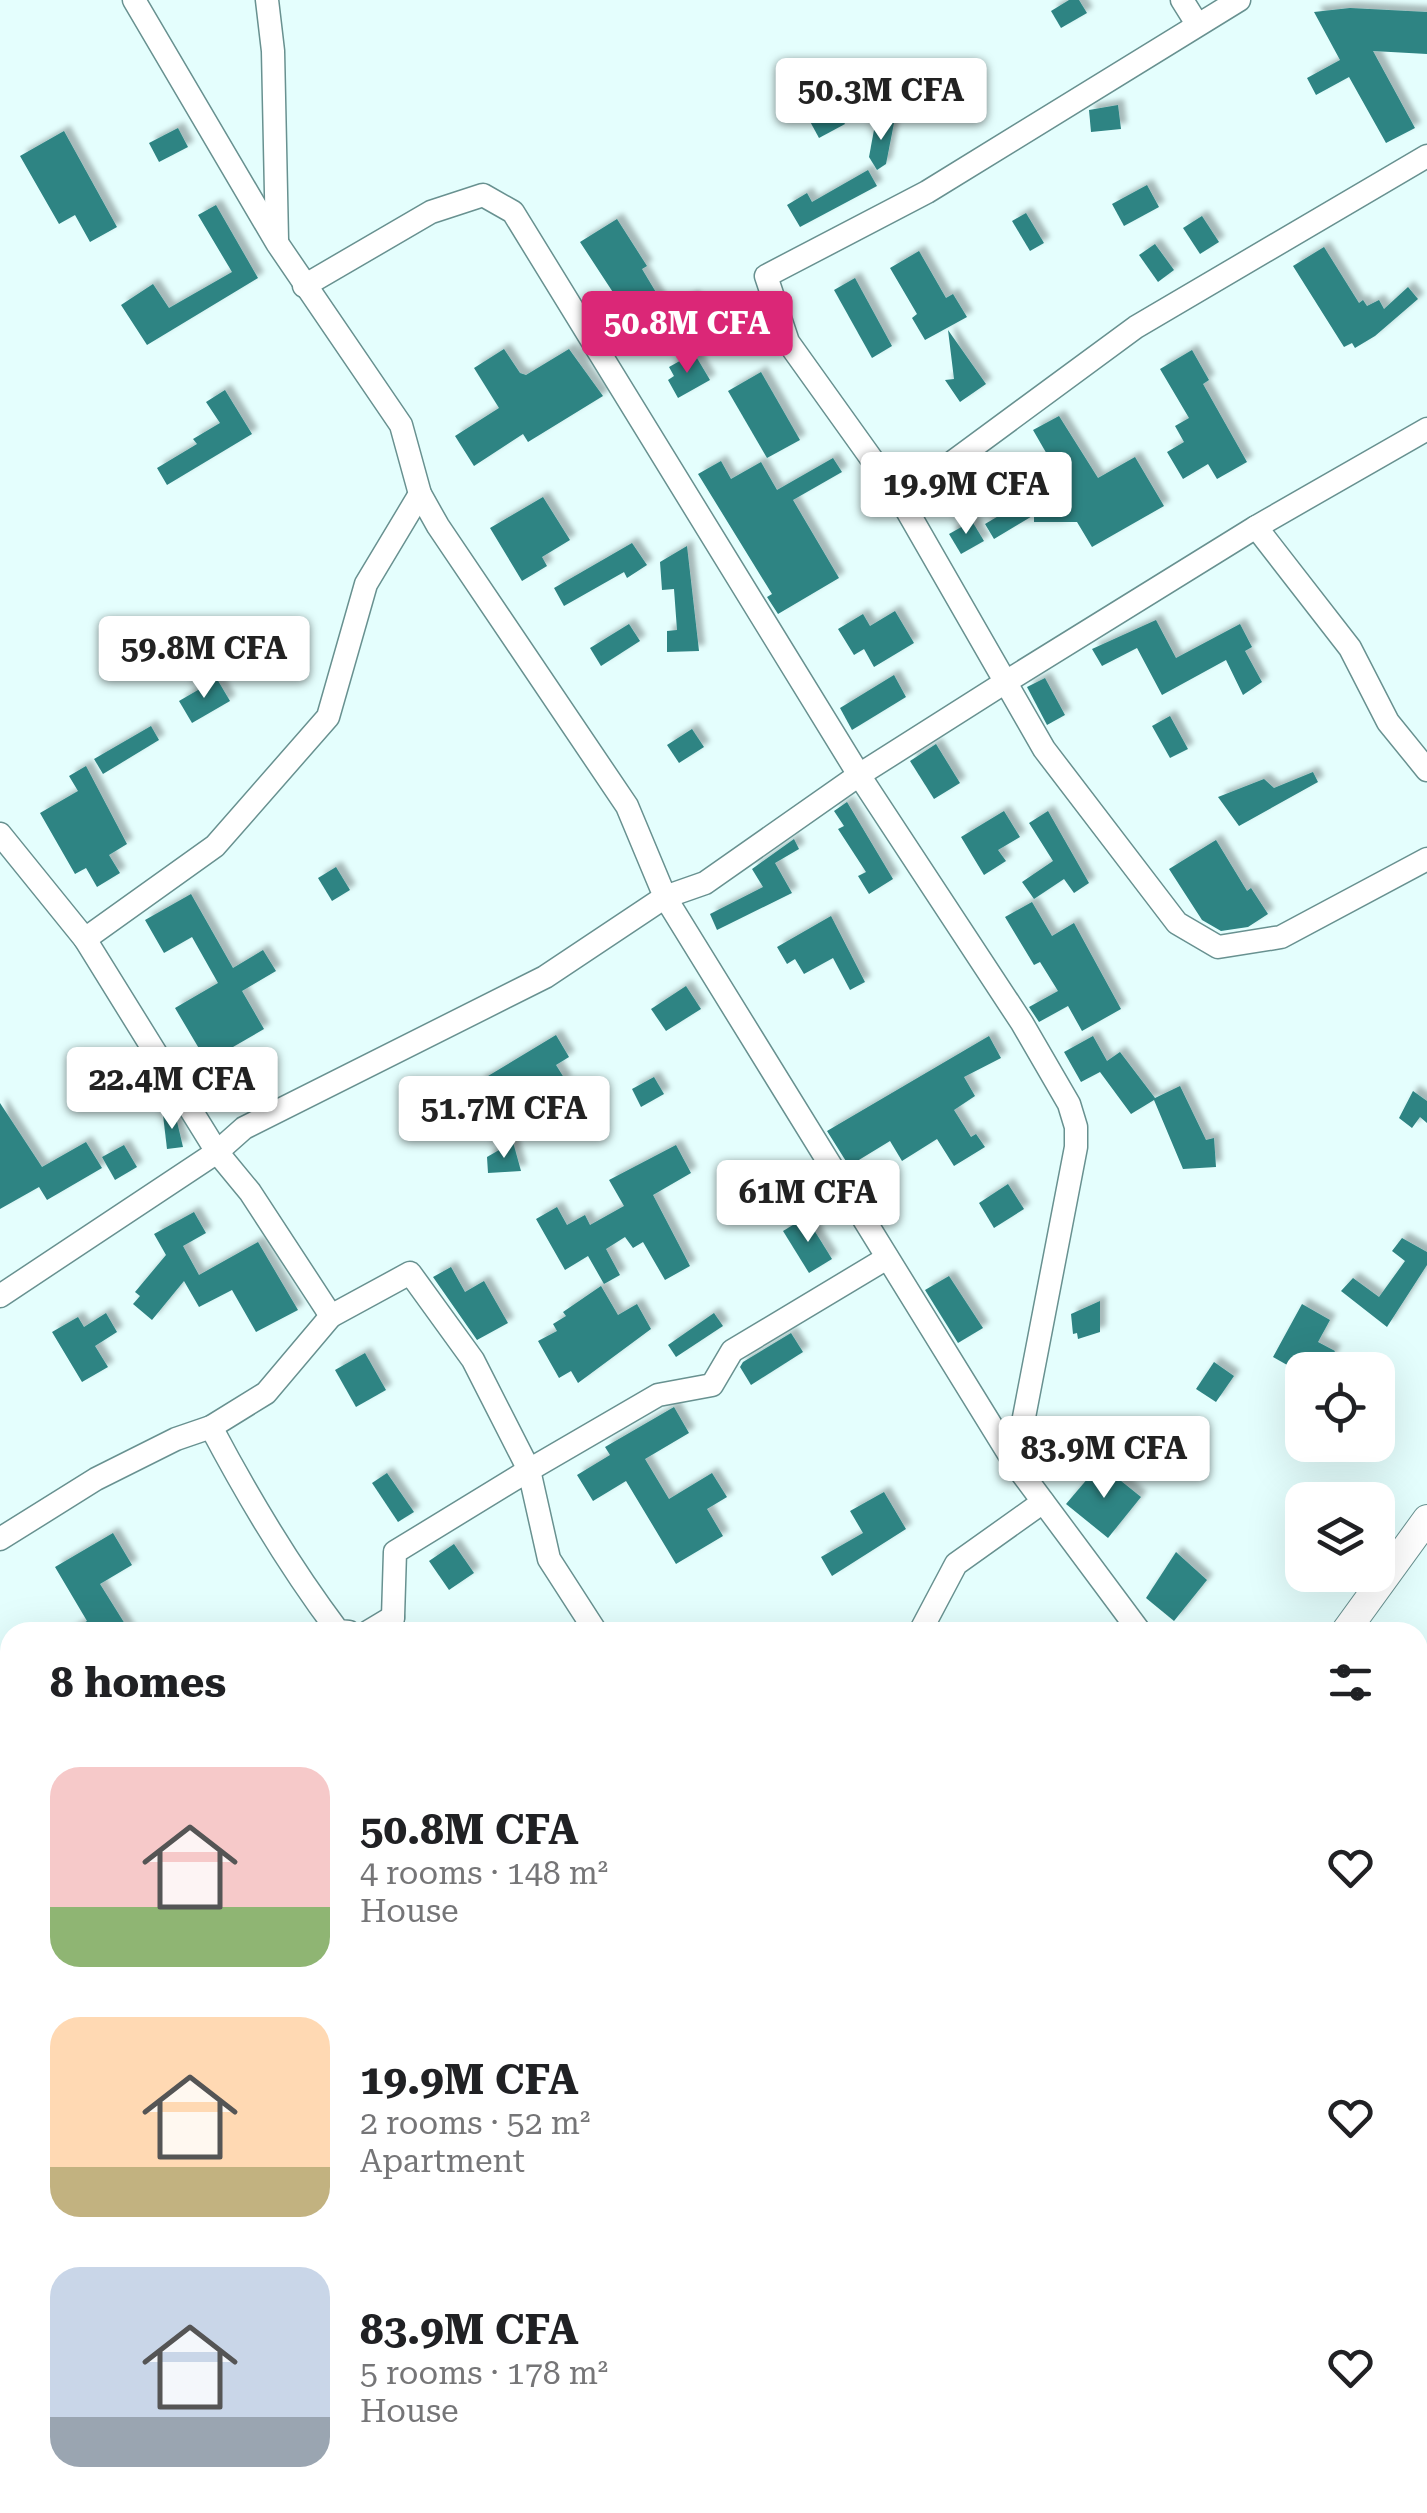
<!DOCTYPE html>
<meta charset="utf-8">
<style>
body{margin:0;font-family:"Roboto Serif",serif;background:#f6f6f6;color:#202124;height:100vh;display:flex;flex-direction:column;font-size:38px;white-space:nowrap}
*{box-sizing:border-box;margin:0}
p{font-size:32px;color:#757577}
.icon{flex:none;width:55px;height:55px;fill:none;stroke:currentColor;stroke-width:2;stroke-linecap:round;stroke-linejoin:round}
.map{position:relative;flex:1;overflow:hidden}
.sheet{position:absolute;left:0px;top:1622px;width:1428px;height:892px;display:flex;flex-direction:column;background:#fff;border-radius:30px 30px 0 0;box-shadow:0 10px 40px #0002}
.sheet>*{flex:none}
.buttons{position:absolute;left:1285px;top:1352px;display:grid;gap:20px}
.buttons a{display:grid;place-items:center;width:110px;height:110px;border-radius:20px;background:#fff;box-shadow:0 10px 40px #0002;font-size:50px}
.price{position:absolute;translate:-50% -85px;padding:0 22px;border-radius:10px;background:#fff;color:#222;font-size:32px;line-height:65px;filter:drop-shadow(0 2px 5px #0008)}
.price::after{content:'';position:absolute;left:50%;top:60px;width:30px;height:22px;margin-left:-15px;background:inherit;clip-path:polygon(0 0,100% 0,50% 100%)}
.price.current{background:#db2777;color:#fff}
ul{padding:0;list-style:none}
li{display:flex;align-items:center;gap:30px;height:250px;padding:0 50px}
li span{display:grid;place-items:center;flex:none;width:280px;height:200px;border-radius:30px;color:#555}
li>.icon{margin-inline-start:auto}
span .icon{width:120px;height:120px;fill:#fffc;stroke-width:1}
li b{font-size:42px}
h2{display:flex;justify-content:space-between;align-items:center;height:120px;padding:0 50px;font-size:42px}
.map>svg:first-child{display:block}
.building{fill:#2d8483;filter:url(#shadow)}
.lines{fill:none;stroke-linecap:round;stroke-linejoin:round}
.minor-casing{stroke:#689190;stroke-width:25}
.tertiary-casing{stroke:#689190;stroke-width:30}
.minor{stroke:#fff;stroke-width:22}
.tertiary{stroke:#fff;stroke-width:28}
</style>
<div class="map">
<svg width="1427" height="2513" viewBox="0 0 1427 2513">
<defs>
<filter id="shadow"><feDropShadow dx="6" dy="-6" stdDeviation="2.5" flood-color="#0004"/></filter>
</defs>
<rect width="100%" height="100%" fill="#e4fefd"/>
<g class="building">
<path d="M1069 0H1079L1087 13 1061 28 1051 11Z"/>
<path d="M1350 8 1427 12V54L1373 51 1415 128 1386 143 1349 77 1316 95 1307 78 1340 60 1314 12Z"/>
<path d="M833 103 845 124 819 138 807 116Z"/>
<path d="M1118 105 1121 129 1091 132 1089 110Z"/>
<path d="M876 119 894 123 886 164 877 170 869 157Z"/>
<path d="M178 128 188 147 159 162 149 143Z"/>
<path d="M64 131 117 227 90 242 75 215 59 224 20 156Z"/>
<path d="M868 170 877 186 800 227 787 205 807 193 812 202Z"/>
<path d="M1147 185 1159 207 1124 226 1112 204Z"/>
<path d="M216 205 258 278 147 345 121 305 153 284 169 308 232 272 198 215Z"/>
<path d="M1026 213 1044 243 1030 251 1012 221Z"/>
<path d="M1202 216 1219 242 1200 254 1183 228Z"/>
<path d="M617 219 647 266 642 269 663 304 621 329 608 306 618 300 580 242Z"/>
<path d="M1155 244 1174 270 1158 282 1139 255Z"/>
<path d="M1324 247 1359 303 1363 300 1367 306 1379 300 1384 309 1408 287 1418 299 1375 336 1355 348 1352 343 1344 347 1293 266Z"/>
<path d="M919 251 946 298 953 294 967 317 925 340 912 318 917 314 890 268Z"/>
<path d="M855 278 892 346 872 358 834 290Z"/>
<path d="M693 296 712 329 689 342 670 309Z"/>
<path d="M948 330 986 384 960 402 945 380 954 379Z"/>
<path d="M504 349 520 373 526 375 569 349 603 396 528 442 523 434 474 466 455 436 499 408 474 368Z"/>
<path d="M1192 350 1209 380 1203 384 1247 462 1217 479 1208 464 1183 479 1167 452 1184 442 1175 426 1189 418 1160 369Z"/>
<path d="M694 353 710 380 678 398 668 380 674 376 669 367Z"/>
<path d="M761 372 800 440 767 458 728 391Z"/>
<path d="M225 390 252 434 167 485 157 468 197 444 193 439 220 423 206 402Z"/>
<path d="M1059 416 1098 478 1135 457 1164 506 1092 547 1077 522H1034V515L994 539 985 524 1017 505H1037L1017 475 1048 456 1033 430Z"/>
<path d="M833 458 842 472 793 500 839 578 778 614 767 597 772 594 698 474 721 461 731 479 761 462 777 490Z"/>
<path d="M543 497 570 540 542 557 547 566 522 581 490 528Z"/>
<path d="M972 521 984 541 961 554 949 534Z"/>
<path d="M632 543 647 565 627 578 624 572 564 606 554 588Z"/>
<path d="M687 546 699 651 667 652V631L677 630 674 589 662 590 660 562Z"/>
<path d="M895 611 914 643 874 667 864 649 854 655 838 629 863 614 870 626Z"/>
<path d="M1156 620 1176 658 1240 624 1252 647 1245 651 1262 682 1243 695 1226 660 1162 695 1137 648 1102 666 1092 649Z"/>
<path d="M629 624 640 641 601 666 590 648Z"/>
<path d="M894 675 906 697 852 730 840 708Z"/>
<path d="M1045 678 1065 715 1047 725 1027 687Z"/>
<path d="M217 679 230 701 192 723 179 701Z"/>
<path d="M1170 716 1188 749 1170 758 1152 726Z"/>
<path d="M151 726 159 740 103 774 94 759Z"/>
<path d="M692 729 704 747 679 763 667 745Z"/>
<path d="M936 744 960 783 934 799 910 761Z"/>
<path d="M86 766 127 844 109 855 120 873 97 887 86 868 75 874 40 813 78 791 69 776Z"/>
<path d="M1313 772 1318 782 1239 826 1218 797 1264 779 1274 788Z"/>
<path d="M847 802 893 879 869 894 858 876 866 872 838 829 844 826 834 811Z"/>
<path d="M1004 811 1020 837 998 850 1006 861 984 875 961 837Z"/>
<path d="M1048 811 1089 883 1074 893 1064 879 1034 899 1022 882 1053 861 1029 823Z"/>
<path d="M794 839 799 849 775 863 792 893 717 930 710 914 763 887 752 869Z"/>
<path d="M1216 840 1247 891 1251 888 1268 914 1248 927 1221 931 1202 920 1169 869Z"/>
<path d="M336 867 350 890 332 901 318 878Z"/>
<path d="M191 894 233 968 263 950 276 971 242 991 264 1029 207 1062 175 1008 218 983 192 937 164 953 145 920Z"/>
<path d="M1032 902 1052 936 1074 923 1121 1009 1082 1031 1068 1006 1039 1022 1029 1007 1058 991 1040 962 1034 965 1005 917Z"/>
<path d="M831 916 865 982 850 990 833 958 804 974 795 959 787 964 777 947Z"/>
<path d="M686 986 701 1009 666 1031 651 1009Z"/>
<path d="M556 1035 569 1057 556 1065 566 1081 540 1097 530 1081 491 1104 478 1082Z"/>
<path d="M989 1036 1001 1058 964 1077 975 1096 954 1110 971 1137 976 1134 985 1147 954 1166 937 1139 902 1161 890 1141 849 1166 827 1131Z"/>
<path d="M1093 1036 1107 1061 1120 1052 1155 1098 1180 1086 1206 1140 1214 1138 1216 1167 1183 1169 1154 1100 1131 1114 1100 1072 1081 1082 1064 1052Z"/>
<path d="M654 1077 664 1094 641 1107 632 1089Z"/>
<path d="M1413 1091 1427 1101V1123L1420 1117 1412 1128 1399 1118Z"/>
<path d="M0 1103 42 1167 86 1142 102 1168 47 1200 39 1187 0 1209Z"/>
<path d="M175 1113 183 1147 167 1149 163 1115Z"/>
<path d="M513 1142 521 1171 488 1173 487 1157Z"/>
<path d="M124 1145 137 1167 115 1180 102 1157Z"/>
<path d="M676 1145 691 1173 653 1195 690 1266 665 1280 643 1242 633 1248 625 1237 606 1249 620 1275 604 1284 588 1256 565 1270 536 1219 557 1207 567 1225 585 1215 590 1225 624 1206 609 1180Z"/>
<path d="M1008 1184 1024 1209 994 1228 979 1203Z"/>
<path d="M194 1212 206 1233 183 1246 199 1275 258 1242 298 1310 256 1332 232 1290 199 1307 184 1281 152 1320 133 1304 140 1296 135 1292 166 1255 154 1234Z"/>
<path d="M806 1217 832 1259 809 1273 783 1231Z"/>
<path d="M1402 1238 1427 1252V1265L1387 1327 1341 1291 1353 1278 1379 1297 1405 1261 1392 1251Z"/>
<path d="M451 1267 465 1292 484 1281 508 1323 477 1340 433 1277Z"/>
<path d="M949 1276 983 1328 958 1343 925 1290Z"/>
<path d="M601 1286 618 1315 637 1304 651 1329 578 1383 571 1371 559 1378 538 1341 557 1331 553 1324 566 1316 563 1312Z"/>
<path d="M1100 1301V1332L1078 1339 1077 1333 1073 1334 1071 1314Z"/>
<path d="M1302 1304 1330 1320 1318 1342 1335 1351 1325 1370 1300 1363 1296 1370 1273 1357Z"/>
<path d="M106 1313 117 1332 95 1346 108 1367 82 1382 52 1332 78 1317 84 1327Z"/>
<path d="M714 1313 723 1326 676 1357 668 1345Z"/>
<path d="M791 1333 803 1352 751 1385 740 1367 743 1362Z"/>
<path d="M365 1353 386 1390 356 1407 335 1370Z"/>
<path d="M1214 1362 1234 1376 1216 1402 1196 1389Z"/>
<path d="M674 1407 689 1433 645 1459 669 1499 712 1473 727 1497 707 1509 723 1536 676 1564 626 1481 593 1501 577 1475 610 1455 605 1447Z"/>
<path d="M1100 1464 1141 1497 1108 1538 1066 1504Z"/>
<path d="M387 1473 414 1512 398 1522 372 1483Z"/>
<path d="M884 1492 906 1529 832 1576 821 1557 863 1533 850 1511Z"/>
<path d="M113 1533 132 1565 100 1584 130 1632H67L87 1621 55 1567Z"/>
<path d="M454 1544 474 1573 449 1590 429 1561Z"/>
<path d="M1176 1552 1207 1580 1174 1621 1146 1598Z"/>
</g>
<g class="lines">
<g class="minor-casing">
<g id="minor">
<path d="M267 0 273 51 277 240"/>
<path d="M1182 0 1197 24"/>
<path d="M1239 0 927 192 766 276 788 342 901 500 1044 749 1177 923 1218 947 1281 937 1427 859"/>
<path d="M304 286 431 212 483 195 513 212 859 775 1022 1023 1069 1104 1076 1127V1147L1015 1464"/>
<path d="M901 500 1136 327 1427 156"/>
<path d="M1256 527 1350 648 1388 722 1427 770"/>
<path d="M0 834 85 939 217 1152 250 1192 331 1316 410 1273 473 1360 529 1470 658 1395 712 1385 732 1351 887 1258"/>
<path d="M85 939 215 846 328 717 366 584 420 494"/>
<path d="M0 1296 217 1152 244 1128 545 977 665 897 627 806 438 526 420 494 401 425 277 243 134 0"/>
<path d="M211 1427C249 1499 289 1566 338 1631L349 1632"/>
<path d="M0 1539 96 1479 176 1439 211 1427 266 1393 331 1316"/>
<path d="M393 1617 395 1552 529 1470 549 1559 596 1632"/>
<path d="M368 1632 393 1617 391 1632"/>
<path d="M920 1632 956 1564 1043 1502"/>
<path d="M1140 1632 1015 1464 665 897 705 883 859 775 1004 683 1256 527 1427 429"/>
<path d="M0 1793 10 1808"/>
<path d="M0 2438 10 2432"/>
<path d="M423 2505 431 2513"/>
<path d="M820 2505 823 2513"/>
<path d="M556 2513 582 2505"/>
<path d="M616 2513 622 2505"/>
</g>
</g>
<g class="tertiary-casing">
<g id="tertiary">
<path d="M1345 1632 1427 1519"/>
<path d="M867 2505 882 2513"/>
</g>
</g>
<use href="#minor" class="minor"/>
<use href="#tertiary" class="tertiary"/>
</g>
</svg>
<div class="buttons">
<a><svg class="icon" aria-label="locate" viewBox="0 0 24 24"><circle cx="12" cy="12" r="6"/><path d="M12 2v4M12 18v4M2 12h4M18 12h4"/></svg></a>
<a><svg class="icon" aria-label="layers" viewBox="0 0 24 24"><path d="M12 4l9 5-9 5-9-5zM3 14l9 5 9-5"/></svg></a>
</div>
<b class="price" style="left:881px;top:143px">50.3M CFA</b>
<b class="price current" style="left:687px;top:376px">50.8M CFA</b>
<b class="price" style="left:966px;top:537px">19.9M CFA</b>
<b class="price" style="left:204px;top:701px">59.8M CFA</b>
<b class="price" style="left:172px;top:1132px">22.4M CFA</b>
<b class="price" style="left:504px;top:1161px">51.7M CFA</b>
<b class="price" style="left:808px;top:1245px">61M CFA</b>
<b class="price" style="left:1104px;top:1501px">83.9M CFA</b>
<section class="sheet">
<h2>8 homes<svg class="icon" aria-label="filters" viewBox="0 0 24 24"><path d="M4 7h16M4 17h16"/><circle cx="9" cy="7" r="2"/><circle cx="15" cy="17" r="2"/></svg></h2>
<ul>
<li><span style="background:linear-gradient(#f6c9c9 70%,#8fb573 0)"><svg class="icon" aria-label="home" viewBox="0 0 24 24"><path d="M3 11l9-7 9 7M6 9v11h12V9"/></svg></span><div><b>50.8M CFA</b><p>4 rooms · 148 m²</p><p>House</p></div><svg class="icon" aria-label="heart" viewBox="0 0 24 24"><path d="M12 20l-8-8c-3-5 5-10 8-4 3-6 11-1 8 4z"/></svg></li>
<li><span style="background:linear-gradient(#ffd9b3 75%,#c2b280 0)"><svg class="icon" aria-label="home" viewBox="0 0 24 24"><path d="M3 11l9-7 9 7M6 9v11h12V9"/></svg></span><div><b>19.9M CFA</b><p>2 rooms · 52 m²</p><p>Apartment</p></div><svg class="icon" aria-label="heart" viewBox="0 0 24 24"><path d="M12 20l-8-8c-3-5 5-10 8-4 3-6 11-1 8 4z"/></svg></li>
<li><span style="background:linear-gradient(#c9d6e8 75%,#9aa5b1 0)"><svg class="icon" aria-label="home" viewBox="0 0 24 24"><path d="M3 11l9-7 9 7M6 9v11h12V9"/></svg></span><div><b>83.9M CFA</b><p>5 rooms · 178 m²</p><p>House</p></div><svg class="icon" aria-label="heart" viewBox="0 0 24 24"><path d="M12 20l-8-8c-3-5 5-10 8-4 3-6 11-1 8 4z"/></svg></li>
</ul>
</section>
</div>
